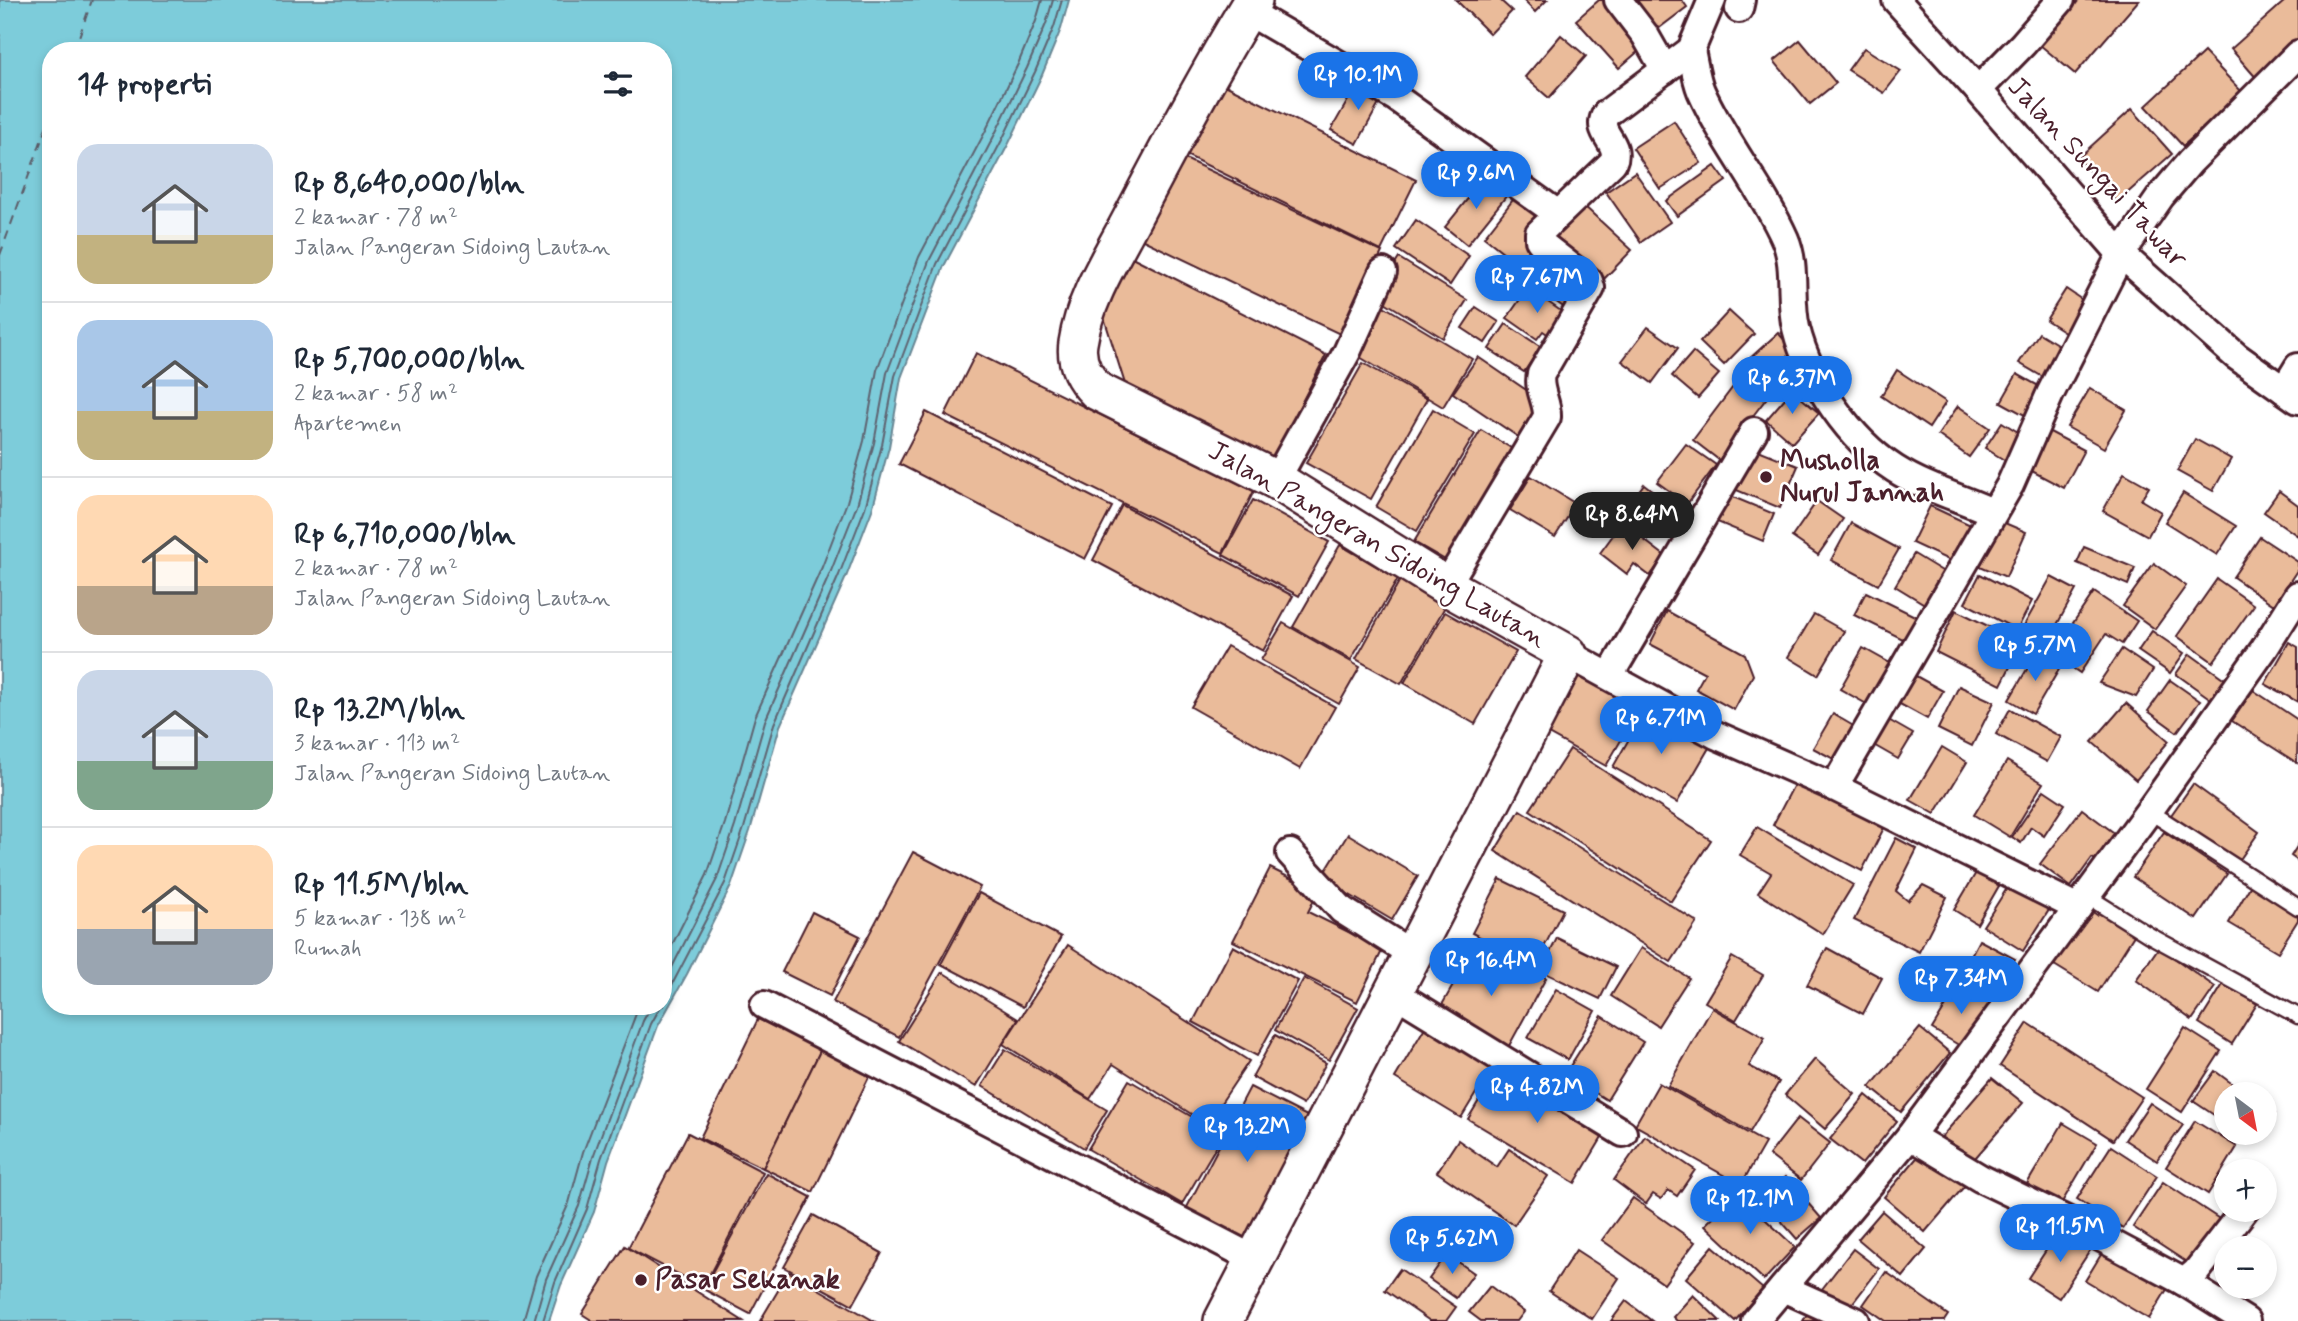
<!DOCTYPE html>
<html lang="id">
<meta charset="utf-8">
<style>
body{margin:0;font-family:Mynerve,sans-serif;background:#f6f6f7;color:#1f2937;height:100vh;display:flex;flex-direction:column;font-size:26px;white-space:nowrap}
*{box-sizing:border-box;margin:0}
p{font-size:23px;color:#747a83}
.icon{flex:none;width:38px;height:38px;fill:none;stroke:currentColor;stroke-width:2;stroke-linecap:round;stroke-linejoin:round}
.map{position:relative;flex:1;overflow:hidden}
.drawer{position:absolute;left:42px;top:42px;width:630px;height:973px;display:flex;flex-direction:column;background:#fff;border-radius:28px;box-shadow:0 4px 10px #0003}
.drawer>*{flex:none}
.needle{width:46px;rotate:148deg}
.fabs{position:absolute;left:2214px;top:1082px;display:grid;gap:14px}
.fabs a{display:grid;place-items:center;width:63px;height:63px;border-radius:50%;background:#fff;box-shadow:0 4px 10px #0003;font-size:35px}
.price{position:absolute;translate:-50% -60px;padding:0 16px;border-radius:24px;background:#1a73e8;color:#fff;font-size:23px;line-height:46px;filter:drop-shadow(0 2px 4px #0008)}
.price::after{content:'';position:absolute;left:50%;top:42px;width:21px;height:16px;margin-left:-10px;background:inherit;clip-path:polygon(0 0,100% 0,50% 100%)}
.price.active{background:#222;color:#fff}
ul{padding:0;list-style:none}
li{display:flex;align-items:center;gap:21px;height:175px;padding:0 35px}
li+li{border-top:2px solid #e0e1e3}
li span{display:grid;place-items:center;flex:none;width:196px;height:140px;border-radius:21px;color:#555}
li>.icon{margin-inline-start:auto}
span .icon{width:84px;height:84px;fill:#fffc;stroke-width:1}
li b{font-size:30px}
h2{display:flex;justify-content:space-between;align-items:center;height:84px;padding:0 35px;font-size:30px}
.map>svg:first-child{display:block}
.water{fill:#7dccda;stroke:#698794;stroke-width:2;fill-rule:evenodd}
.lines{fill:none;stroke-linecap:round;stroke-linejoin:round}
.shore{stroke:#5e6471;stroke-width:2}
.ferry{stroke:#5c5c68;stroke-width:2;stroke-dasharray:9 7;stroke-linecap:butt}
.building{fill:#eabb9a;stroke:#4a1f2b;stroke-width:2}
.lane-casing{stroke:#4a1f2b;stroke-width:19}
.street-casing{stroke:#4a1f2b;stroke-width:32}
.secondary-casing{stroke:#4a1f2b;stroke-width:42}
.lane{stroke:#fff;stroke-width:14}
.street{stroke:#fff;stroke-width:26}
.secondary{stroke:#fff;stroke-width:37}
.poi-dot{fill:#4a1f2b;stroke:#fff;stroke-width:2.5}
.labels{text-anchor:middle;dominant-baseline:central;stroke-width:5;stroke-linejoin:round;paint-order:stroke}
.street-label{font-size:28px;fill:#4a1f2b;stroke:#fff}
.poi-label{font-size:28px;font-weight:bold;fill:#4a1f2b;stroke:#fff;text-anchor:start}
</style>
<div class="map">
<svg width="2298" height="1321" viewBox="0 0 2298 1321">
<rect width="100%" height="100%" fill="#fff"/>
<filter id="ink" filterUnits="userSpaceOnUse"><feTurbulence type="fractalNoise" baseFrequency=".0143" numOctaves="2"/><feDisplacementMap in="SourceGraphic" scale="14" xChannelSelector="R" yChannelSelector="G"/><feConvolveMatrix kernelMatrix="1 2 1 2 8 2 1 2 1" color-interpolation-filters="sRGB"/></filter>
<g filter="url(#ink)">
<path class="water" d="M0 0H1069L1061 29 1042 75 1009 143 944 266 901 378 889 447 872 510 846 577 780 726 750 831 731 886 687 974 658 1026 608 1161 594 1212 561 1285 549 1321H0ZM51 51H663V1006H51Z"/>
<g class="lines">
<g class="shore">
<path d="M663 963 707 875 725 823 755 717 822 567 847 502 864 441 877 370 919 257 985 132 1018 64 1036 21 1042 0"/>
<path d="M663 985 717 879 735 826 765 721 831 571 857 505 874 443 887 373 929 261 994 136 1027 68 1046 24 1053 0"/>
<path d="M663 1002 725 883 744 828 774 724 839 575 865 508 882 445 895 376 937 264 1002 140 1035 72 1054 27 1062 0"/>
<path d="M523 1321 536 1276 569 1203 583 1152 639 1006"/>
<path d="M534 1321 546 1279 579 1206 593 1157 643 1021 651 1006"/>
<path d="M543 1321 555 1282 587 1209 601 1159 651 1024 661 1006"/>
</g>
<g class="ferry">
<path d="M74 51 92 0"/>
<path d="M0 255 51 114"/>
</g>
</g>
<g class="building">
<path d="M1456 0H1500L1512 11 1490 34Z"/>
<path d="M1523 0H1547L1535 12Z"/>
<path d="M1599 0H1609L1648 43 1619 68 1576 20Z"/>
<path d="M1623 0H1682L1687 7 1650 35Z"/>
<path d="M2079 0H2139L2075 74 2040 45Z"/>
<path d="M2286 0H2298V45L2258 80 2231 49Z"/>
<path d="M1561 35 1586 56 1549 98 1525 77Z"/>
<path d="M1800 40 1836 83 1810 104 1774 61Z"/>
<path d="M1864 48 1901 71 1884 93 1848 70Z"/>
<path d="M2204 52 2242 92 2183 146 2146 106Z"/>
<path d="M1360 79 1385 93 1357 144 1331 130Z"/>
<path d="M1219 82 1416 180 1381 251 1184 154Z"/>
<path d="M2132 109 2172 154 2117 202 2078 158Z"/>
<path d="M1674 121 1701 163 1660 189 1633 148Z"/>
<path d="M1181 157 1382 252 1342 335 1141 239Z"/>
<path d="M1715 166 1726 181 1677 216 1666 201Z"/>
<path d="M1635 172 1670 222 1641 242 1606 192Z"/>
<path d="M1486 176 1508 194 1467 245 1445 227Z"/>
<path d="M1516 196 1543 217 1540 247 1523 268 1484 237Z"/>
<path d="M1582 204 1632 250 1603 280 1553 235Z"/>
<path d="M1416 220 1469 256 1450 285 1396 249Z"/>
<path d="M1130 256 1326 355 1273 459 1125 384 1102 311Z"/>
<path d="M1399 258 1467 300 1443 338 1375 296Z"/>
<path d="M1557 261 1588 284 1569 311 1537 288Z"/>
<path d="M1528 288 1568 316 1553 338 1543 331 1537 339 1507 318Z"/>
<path d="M2066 289 2091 306 2071 336 2046 320Z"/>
<path d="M1382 305 1472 359 1443 407 1353 353Z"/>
<path d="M1476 307 1499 322 1485 343 1462 328Z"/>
<path d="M1729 311 1754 334 1724 365 1700 342Z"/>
<path d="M1506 324 1541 347 1524 372 1489 349Z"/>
<path d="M1648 327 1678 348 1652 383 1622 361Z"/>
<path d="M1778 333 1801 358 1773 384 1749 359Z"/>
<path d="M2039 333 2067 350 2048 380 2019 363Z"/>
<path d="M1693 352 1719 374 1698 398 1672 376Z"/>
<path d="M976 353 1254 491 1223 553 945 415Z"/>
<path d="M1478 357 1532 394 1541 413 1523 440 1453 393Z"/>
<path d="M1363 363 1427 399 1371 499 1306 463Z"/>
<path d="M1897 370 1946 402 1929 428 1881 396Z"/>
<path d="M1745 371 1772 391 1719 460 1693 440Z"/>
<path d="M2017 374 2046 390 2030 418 2001 402Z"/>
<path d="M2090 388 2126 410 2104 448 2067 427Z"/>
<path d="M1792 390 1819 413 1792 443 1766 420Z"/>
<path d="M1958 406 1990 428 1969 457 1938 435Z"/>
<path d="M1433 409 1475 434 1417 531 1376 507Z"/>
<path d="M926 412 1112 507 1085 559 899 464Z"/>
<path d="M2002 422 2026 437 2009 463 1985 448Z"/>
<path d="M1481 430 1521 454 1454 565 1414 542Z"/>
<path d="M2048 431 2084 450 2064 488 2028 469Z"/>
<path d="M2195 439 2231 459 2213 491 2177 471Z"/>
<path d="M1686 444 1716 465 1687 504 1657 482Z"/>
<path d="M1751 447 1798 466 1780 508 1734 489Z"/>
<path d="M2124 473 2149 487 2141 500 2161 512 2148 536 2103 511Z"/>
<path d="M1531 476 1576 504 1555 537 1510 510Z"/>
<path d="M1644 484 1684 515 1673 530 1658 524 1650 535 1622 513Z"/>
<path d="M2279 491 2298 505V536L2264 512Z"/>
<path d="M1721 492 1774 514 1763 541 1710 519Z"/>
<path d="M2183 493 2236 526 2217 555 2165 522Z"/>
<path d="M1253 500 1329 542 1299 596 1223 555Z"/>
<path d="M1817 501 1843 519 1818 555 1792 537Z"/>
<path d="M1122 505 1293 596 1263 651 1093 560Z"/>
<path d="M1930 506 1975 527 1957 564 1912 543Z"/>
<path d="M2000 521 2026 532 2006 577 1980 566Z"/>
<path d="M1622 523 1665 556 1650 576 1634 564 1627 574 1600 553Z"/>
<path d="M1851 523 1899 549 1878 585 1831 560Z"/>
<path d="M2260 537 2298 562V569L2274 605 2233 577Z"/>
<path d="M1340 545 1398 579 1351 660 1293 627Z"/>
<path d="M2084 547 2135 568 2128 585 2077 563Z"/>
<path d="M1914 554 1952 577 1933 609 1895 586Z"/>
<path d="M2154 563 2186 586 2155 629 2123 606Z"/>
<path d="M1980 574 2032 601 2017 630 1965 603Z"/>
<path d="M2051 577 2076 590 2047 643 2022 629Z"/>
<path d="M2217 579 2254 605 2213 662 2177 636Z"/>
<path d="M1400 580 1446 605 1401 684 1356 659Z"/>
<path d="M1866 592 1927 622 1915 645 1854 615Z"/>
<path d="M2094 592 2137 621 2122 644 2106 634 2080 673 2052 654Z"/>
<path d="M1956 610 2022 643 2001 685 1936 652Z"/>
<path d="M1667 611 1745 654 1753 675 1734 710 1696 689 1705 673 1650 644Z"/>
<path d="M1445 612 1516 652 1475 724 1404 683Z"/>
<path d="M1814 614 1844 631 1818 675 1788 657Z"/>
<path d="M1283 623 1360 667 1339 704 1261 660Z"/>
<path d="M2152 631 2184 653 2170 673 2138 651Z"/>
<path d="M2289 642 2298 647V702L2265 684Z"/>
<path d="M1227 646 1335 707 1300 769 1191 707Z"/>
<path d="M1863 648 1895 666 1872 707 1840 689Z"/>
<path d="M2122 649 2153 670 2136 697 2099 683Z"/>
<path d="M2037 652 2061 666 2033 714 2009 700Z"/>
<path d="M2190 654 2230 683 2215 702 2176 674Z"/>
<path d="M1581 666 1644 701 1606 766 1543 731Z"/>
<path d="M1914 675 1943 691 1927 719 1898 703Z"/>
<path d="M2170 680 2200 701 2177 732 2148 711Z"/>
<path d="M1959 686 1994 702 1972 746 1938 729Z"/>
<path d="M2253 690 2298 720 2297 763 2232 721Z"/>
<path d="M2126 703 2169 741 2136 780 2092 742Z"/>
<path d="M1646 709 1710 746 1677 803 1613 767Z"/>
<path d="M2010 709 2061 737 2047 762 1996 734Z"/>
<path d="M1833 714 1862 731 1843 764 1813 748Z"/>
<path d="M1885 718 1913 734 1898 759 1870 743Z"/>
<path d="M1942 747 1967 762 1935 814 1910 800Z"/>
<path d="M1570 749 1711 840 1671 901 1530 810Z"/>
<path d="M2007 761 2043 783 2010 837 1974 815Z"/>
<path d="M1798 777 1887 822 1862 871 1773 825Z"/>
<path d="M2193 784 2259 832 2236 865 2169 818Z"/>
<path d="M2044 790 2065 804 2044 836 2031 827 2021 843 2012 837Z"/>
<path d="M2082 809 2117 835 2097 861 2092 858 2071 887 2040 864Z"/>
<path d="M1520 810 1697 922 1671 962 1495 851Z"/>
<path d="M1757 827 1853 885 1823 934 1758 893 1771 873 1740 855Z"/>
<path d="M2164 832 2227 874 2196 919 2133 877Z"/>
<path d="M1348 834 1418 876 1392 920 1321 878Z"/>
<path d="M1896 838 1917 849 1896 891 1908 901 1923 885 1947 897 1919 952 1854 920Z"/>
<path d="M2298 845V861L2291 856Z"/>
<path d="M913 852 980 887 899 1037 833 1002Z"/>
<path d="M1270 868 1318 892 1308 912 1383 949 1357 1002 1233 941Z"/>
<path d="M1977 871 2000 884 1977 924 1954 910Z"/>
<path d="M1500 879 1563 910 1535 965 1472 933Z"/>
<path d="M2252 883 2298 911V920L2278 952 2229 923Z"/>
<path d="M2009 885 2049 910 2023 951 1983 926Z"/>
<path d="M979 893 1061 937 1023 1007 941 964Z"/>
<path d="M2087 908 2097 915 2101 910 2136 932 2098 992 2051 963Z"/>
<path d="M812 912 860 936 830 996 782 972Z"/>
<path d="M1557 938 1616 967 1600 999 1541 971Z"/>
<path d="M1479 940 1546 978 1504 1055 1435 1017Z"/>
<path d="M1979 940 2015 959 1996 993 1961 974Z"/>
<path d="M1068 945 1249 1061 1207 1124 1113 1064 1090 1099 1003 1044Z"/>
<path d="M1233 946 1298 981 1257 1056 1193 1022Z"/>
<path d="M2159 947 2215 987 2192 1020 2136 980Z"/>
<path d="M1641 948 1689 978 1658 1026 1611 996Z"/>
<path d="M1827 948 1882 978 1863 1014 1807 985Z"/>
<path d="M1732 957 1763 975 1736 1020 1705 1002Z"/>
<path d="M942 972 1018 1019 976 1087 899 1041Z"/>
<path d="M1304 978 1358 1008 1329 1060 1275 1030Z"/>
<path d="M2224 983 2257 1004 2232 1044 2199 1023Z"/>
<path d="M1959 984 1990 1003 1962 1047 1932 1029Z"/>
<path d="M1556 989 1595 1011 1568 1060 1528 1038Z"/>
<path d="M1712 1008 1765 1038 1749 1066 1779 1082 1750 1132 1668 1086Z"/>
<path d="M1602 1016 1643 1042 1607 1100 1565 1074Z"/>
<path d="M1431 1017 1498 1057 1461 1118 1395 1078Z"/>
<path d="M758 1019 821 1049 763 1168 700 1138Z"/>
<path d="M2028 1023 2142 1097 2113 1140 2000 1066Z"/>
<path d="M1920 1028 1950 1053 1901 1112 1870 1087Z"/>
<path d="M2185 1028 2221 1051 2182 1112 2146 1089Z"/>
<path d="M1275 1035 1326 1063 1303 1105 1252 1077Z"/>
<path d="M821 1049 871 1073 813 1192 763 1168Z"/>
<path d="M1005 1049 1107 1110 1084 1148 982 1086Z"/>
<path d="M1815 1059 1855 1094 1825 1129 1785 1095Z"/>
<path d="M1499 1067 1606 1131 1575 1183 1468 1119Z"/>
<path d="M2215 1071 2246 1094H2226V1123L2193 1101Z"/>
<path d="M1992 1078 2023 1103 1969 1165 1939 1140Z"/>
<path d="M1129 1080 1223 1135 1182 1204 1088 1149Z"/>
<path d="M1659 1083 1765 1143 1741 1185 1635 1125Z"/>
<path d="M1250 1087 1309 1117 1243 1241 1185 1211Z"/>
<path d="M1866 1095 1897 1121 1862 1164 1830 1139Z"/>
<path d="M2150 1103 2183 1125 2157 1161 2125 1140Z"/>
<path d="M2264 1107 2275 1114 2264 1128Z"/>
<path d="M1798 1118 1830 1143 1801 1180 1769 1155Z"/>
<path d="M2195 1121 2237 1147 2208 1194 2166 1167Z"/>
<path d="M2063 1123 2097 1143 2061 1204 2027 1184Z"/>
<path d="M2239 1132H2262L2254 1143Z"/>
<path d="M688 1133 763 1172 703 1287 628 1248Z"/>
<path d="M1645 1136 1695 1170 1677 1196 1668 1190 1661 1199 1653 1194 1646 1204 1614 1180Z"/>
<path d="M1458 1140 1497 1167 1509 1149 1548 1176 1514 1225 1437 1172Z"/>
<path d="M2111 1146 2157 1176 2123 1228 2077 1199Z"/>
<path d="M1926 1147 1968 1182 1925 1232 1884 1197Z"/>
<path d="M766 1173 811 1197 750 1314 703 1289Z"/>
<path d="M1785 1177 1821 1218 1797 1239 1761 1198Z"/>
<path d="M2163 1182 2224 1222 2194 1267 2133 1227Z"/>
<path d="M1737 1193 1795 1247 1764 1280 1705 1225Z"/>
<path d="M1633 1198 1695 1242 1664 1284 1602 1240Z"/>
<path d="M1882 1211 1926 1249 1903 1277 1858 1239Z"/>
<path d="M813 1215 882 1253 853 1305 784 1267Z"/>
<path d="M2060 1229 2091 1249 2059 1298 2028 1278Z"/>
<path d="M625 1246 743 1321H593L582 1314Z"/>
<path d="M1713 1246 1763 1289 1735 1321 1686 1278Z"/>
<path d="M2105 1248 2169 1286 2149 1319 2085 1281Z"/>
<path d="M1853 1249 1879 1269 1848 1309 1822 1289Z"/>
<path d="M1576 1250 1619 1278 1592 1319 1549 1291Z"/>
<path d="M1447 1254 1474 1273 1456 1298 1429 1279Z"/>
<path d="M1400 1269 1456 1307 1446 1321H1430L1385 1290Z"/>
<path d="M789 1272 874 1321H760Z"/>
<path d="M1886 1272 1948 1315 1944 1321H1886L1863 1305Z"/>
<path d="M1490 1286 1524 1312 1517 1321H1481L1469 1312Z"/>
<path d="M1693 1295 1720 1321H1677L1673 1317Z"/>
<path d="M1626 1301 1652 1321H1611Z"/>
<path d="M1809 1310 1830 1321H1803Z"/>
</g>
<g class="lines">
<g class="lane-casing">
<g id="lane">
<path d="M2149 811 2298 907"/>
<path d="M2087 896 2149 935 2298 1016"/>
</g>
</g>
<g class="street-casing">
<g id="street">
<path d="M1618 0 1645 35 1665 70"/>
<path d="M1896 0 1978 90 2121 254 2236 356 2298 400"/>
<path d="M1739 9 1741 0"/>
<path d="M1247 11 1395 97 1558 214"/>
<path d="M1691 50C1694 63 1696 79 1701 91 1724 143 1762 187 1785 239 1797 267 1789 299 1796 328 1809 381 1850 440 1895 469 1925 488 1961 498 1992 512"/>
<path d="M1978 90 2023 44 2061 0"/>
<path d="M2284 390 2298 367"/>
<path d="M1276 480 1347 352 1383 272"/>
<path d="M1446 586 1547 417C1548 402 1537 389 1541 374L1591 288 1589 281 1543 245 1539 240V233L1613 162C1622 142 1594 133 1606 114L1691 50 1712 0"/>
<path d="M1568 654 1716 735 1834 787 2078 908"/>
<path d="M1610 675 1754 431"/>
<path d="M1834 787 2010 485 2050 394 2121 254 2161 196 2190 162 2298 54"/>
<path d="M1290 853 1342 910 1412 954"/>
<path d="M1393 992 1623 1133"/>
<path d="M764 1005 1256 1260"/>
<path d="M1910 1136 1980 1178 2081 1227 2184 1282 2196 1272 2245 1209"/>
<path d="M2184 1282 2246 1321"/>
<path d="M1783 1288 1856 1321"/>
<path d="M1755 1321 1910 1136 2149 811 2264 649 2298 595"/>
</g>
</g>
<g class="secondary-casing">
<path id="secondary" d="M1223 1321 1568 654 1446 586 1276 480 1097 391C1084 378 1075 362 1078 343 1085 297 1112 257 1133 216 1171 143 1210 70 1253 0"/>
</g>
<use href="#lane" class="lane"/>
<use href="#street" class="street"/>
<use href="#secondary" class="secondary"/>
</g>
</g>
<g class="poi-dot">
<circle cx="1766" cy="477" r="7"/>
<circle cx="641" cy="1280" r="7"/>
</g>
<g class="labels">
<g class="street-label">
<text transform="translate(2097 173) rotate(47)">Jalan Sungai Tawar</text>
<text transform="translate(1377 545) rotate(30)">Jalan Pangeran Sidoing Lautan</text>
</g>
<g class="poi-label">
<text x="1780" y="461">Musholla<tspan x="1780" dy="32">Nurul Jannah</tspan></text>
<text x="655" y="1280">Pasar Sekanak</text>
</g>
</g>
</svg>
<div class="fabs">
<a><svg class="needle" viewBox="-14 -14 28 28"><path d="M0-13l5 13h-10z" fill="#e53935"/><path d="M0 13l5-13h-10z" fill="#747a83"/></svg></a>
<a>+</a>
<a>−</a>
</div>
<b class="price" style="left:1358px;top:112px">Rp 10.1M</b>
<b class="price" style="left:1476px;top:211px">Rp 9.6M</b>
<b class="price" style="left:1537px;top:315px">Rp 7.67M</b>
<b class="price" style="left:1792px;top:416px">Rp 6.37M</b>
<b class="price active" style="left:1632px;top:552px">Rp 8.64M</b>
<b class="price" style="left:2035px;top:683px">Rp 5.7M</b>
<b class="price" style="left:1661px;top:756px">Rp 6.71M</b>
<b class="price" style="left:1491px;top:998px">Rp 16.4M</b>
<b class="price" style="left:1961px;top:1016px">Rp 7.34M</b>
<b class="price" style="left:1537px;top:1125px">Rp 4.82M</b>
<b class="price" style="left:1247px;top:1164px">Rp 13.2M</b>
<b class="price" style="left:1750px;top:1236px">Rp 12.1M</b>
<b class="price" style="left:2060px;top:1264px">Rp 11.5M</b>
<b class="price" style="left:1452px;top:1276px">Rp 5.62M</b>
<section class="drawer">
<h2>14 properti<svg class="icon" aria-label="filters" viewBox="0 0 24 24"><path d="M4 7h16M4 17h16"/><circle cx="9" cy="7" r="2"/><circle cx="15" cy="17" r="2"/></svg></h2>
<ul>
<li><span style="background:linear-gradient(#c9d6e8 65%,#c2b280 0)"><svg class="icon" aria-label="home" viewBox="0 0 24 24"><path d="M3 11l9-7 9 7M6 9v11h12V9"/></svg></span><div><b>Rp 8,640,000/bln</b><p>2 kamar · 78 m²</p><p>Jalan Pangeran Sidoing Lautan</p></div></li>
<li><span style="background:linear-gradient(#a9c7e8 65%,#c2b280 0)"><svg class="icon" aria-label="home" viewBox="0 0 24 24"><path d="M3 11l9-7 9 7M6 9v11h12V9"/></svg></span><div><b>Rp 5,700,000/bln</b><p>2 kamar · 58 m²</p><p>Apartemen</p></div></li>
<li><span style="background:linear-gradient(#ffd9b3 65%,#b9a48a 0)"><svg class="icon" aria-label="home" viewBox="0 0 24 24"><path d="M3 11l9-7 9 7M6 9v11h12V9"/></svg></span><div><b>Rp 6,710,000/bln</b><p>2 kamar · 78 m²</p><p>Jalan Pangeran Sidoing Lautan</p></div></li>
<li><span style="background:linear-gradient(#c9d6e8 65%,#7fa58c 0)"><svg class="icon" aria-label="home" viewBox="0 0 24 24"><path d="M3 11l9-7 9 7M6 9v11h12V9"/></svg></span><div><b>Rp 13.2M/bln</b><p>3 kamar · 113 m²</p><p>Jalan Pangeran Sidoing Lautan</p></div></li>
<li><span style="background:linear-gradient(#ffd9b3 60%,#9aa5b1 0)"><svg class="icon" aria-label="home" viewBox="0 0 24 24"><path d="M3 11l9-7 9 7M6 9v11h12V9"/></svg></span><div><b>Rp 11.5M/bln</b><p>5 kamar · 138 m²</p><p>Rumah</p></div></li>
</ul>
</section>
</div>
